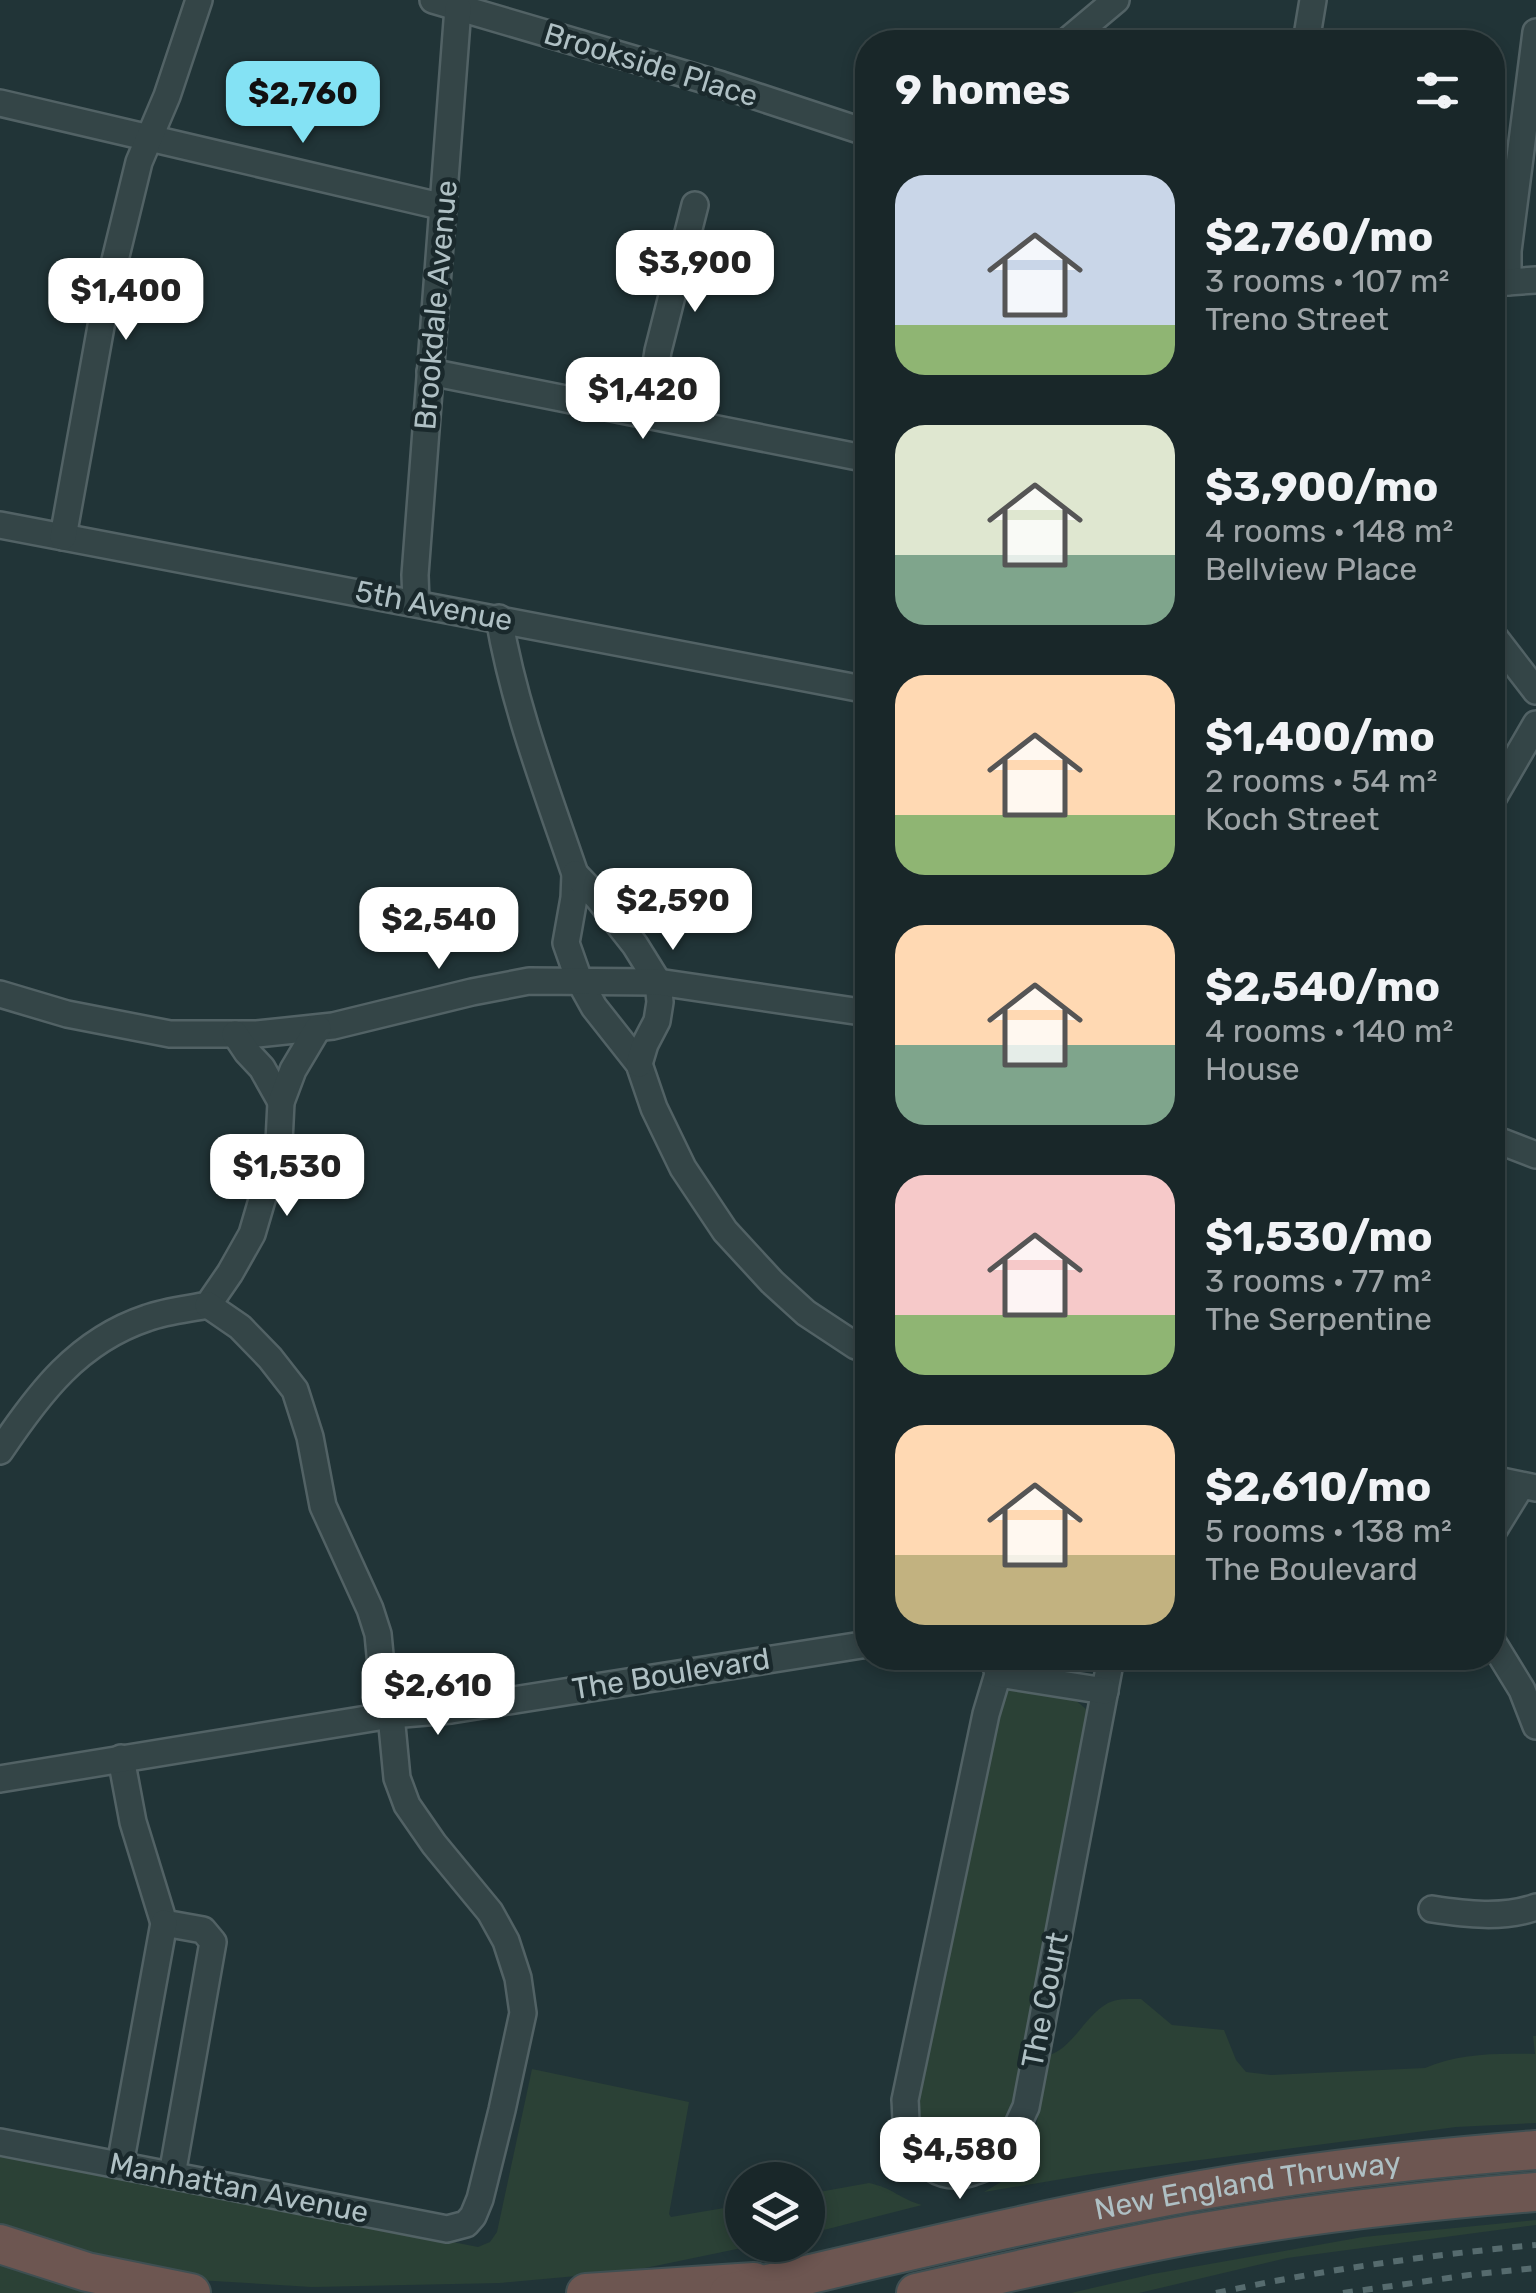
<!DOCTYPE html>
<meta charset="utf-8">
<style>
body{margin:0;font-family:Rubik,sans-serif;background:#263335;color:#f1f3f6;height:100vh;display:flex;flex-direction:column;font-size:38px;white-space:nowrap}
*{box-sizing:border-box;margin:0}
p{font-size:32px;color:#9fa5a8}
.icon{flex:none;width:55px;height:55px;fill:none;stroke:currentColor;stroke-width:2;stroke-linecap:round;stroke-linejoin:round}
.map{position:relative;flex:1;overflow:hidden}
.drawer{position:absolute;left:855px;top:30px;width:650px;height:1640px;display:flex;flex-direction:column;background:#192729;border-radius:40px;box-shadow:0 5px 15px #0003,0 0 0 2px #374446}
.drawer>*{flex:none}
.fabs{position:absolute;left:725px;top:2162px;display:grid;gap:20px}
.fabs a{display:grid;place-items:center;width:100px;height:100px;border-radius:50%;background:#192729;box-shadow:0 5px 15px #0003,0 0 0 2px #374446;font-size:50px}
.price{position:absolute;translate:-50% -85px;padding:0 22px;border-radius:20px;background:#fff;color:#222;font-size:32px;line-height:65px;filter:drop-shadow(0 2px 5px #0008)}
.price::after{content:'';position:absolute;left:50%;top:60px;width:30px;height:22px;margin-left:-15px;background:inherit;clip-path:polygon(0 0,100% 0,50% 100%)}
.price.on{background:#84e2f4;color:#111}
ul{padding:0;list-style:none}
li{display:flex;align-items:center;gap:30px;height:250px;padding:0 40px}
li span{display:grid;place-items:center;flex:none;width:280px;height:200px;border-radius:30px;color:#555}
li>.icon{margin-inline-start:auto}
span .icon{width:120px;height:120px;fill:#fffc;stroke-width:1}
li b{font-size:42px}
h2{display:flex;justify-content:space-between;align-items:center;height:120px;padding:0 40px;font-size:42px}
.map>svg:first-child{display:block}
.green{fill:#2b4136}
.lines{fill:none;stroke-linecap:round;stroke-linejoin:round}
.minor-casing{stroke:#526265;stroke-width:30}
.highway-casing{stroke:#3f4f52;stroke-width:42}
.minor{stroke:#344547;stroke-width:25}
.highway{stroke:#6d5651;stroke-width:38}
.rail{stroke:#566b6e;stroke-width:6;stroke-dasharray:10 10;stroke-linecap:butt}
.labels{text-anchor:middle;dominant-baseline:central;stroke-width:9;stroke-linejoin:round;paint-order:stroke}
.street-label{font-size:30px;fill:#afc0c4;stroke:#1a292c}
</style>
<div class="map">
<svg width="1536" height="2293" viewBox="0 0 1536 2293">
<rect width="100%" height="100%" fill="#213437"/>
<g class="green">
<path d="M1012 1686 1074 1699 1086 1709 1090 1724 1009 2123C1004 2132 997 2142 988 2148 964 2162 927 2149 921 2122 919 2112 920 2099 920 2089L1003 1692Z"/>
<path d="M1141 1999 1172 2025 1224 2030 1236 2060 1246 2072 1271 2075 1425 2068C1460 2053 1497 2053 1535 2054L1533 2036H1536V2123L1456 2127 1092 2174 984 2192 1011 2176 1033 2149 1047 2056C1074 2048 1084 2016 1108 2003 1117 1998 1131 1999 1141 1999Z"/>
<path d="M532 2069 689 2102 669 2214 671 2217 742 2205V2245H756L631 2271 500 2283 312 2287 197 2280 92 2261 0 2225V2153L478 2247 490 2242 497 2232Z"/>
<path d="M869 2183C893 2188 900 2199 922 2205L808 2234V2194Z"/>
<path d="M1536 2220V2225L1287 2258 1139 2293H1071L1153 2274 1363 2237Z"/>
<path d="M0 2255 117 2293H0Z"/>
</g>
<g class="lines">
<g class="minor-casing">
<g id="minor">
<path d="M433 0 722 85 868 133"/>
<path d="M1066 42 1116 0"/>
<path d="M1306 42 1313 0"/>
<path d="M0 103 444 207"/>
<path d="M1508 282V251L1536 32"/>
<path d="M1492 283 1536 280"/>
<path d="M430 372 868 459"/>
<path d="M648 414 658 351 695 205"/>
<path d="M0 525 868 690"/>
<path d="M63 537 107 293 139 162 167 96 199 0"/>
<path d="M416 602 415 575 458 8"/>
<path d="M499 618C514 706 546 789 575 874L574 898 566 943 579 980 594 1007 639 1064 654 1108 683 1168 725 1231 772 1282 806 1313 856 1346 868 1350"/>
<path d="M1492 634 1536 691"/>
<path d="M1492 800 1536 724"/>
<path d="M575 874 598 898 635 945 658 982 660 1002 657 1021 645 1044 639 1064"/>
<path d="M0 994 67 1014 170 1034H257L333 1026 472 992 529 981 658 982 868 1013"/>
<path d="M235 1034 247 1052 262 1068 281 1102"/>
<path d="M1492 1138 1536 1155"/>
<path d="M0 1451C39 1393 78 1341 147 1318 166 1311 188 1309 208 1305L230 1273 252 1234 279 1142 281 1102 293 1070 318 1028"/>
<path d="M1492 1479 1536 1488"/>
<path d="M1492 1533 1521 1486"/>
<path d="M1492 1641 1522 1690 1536 1726"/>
<path d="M994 1658 998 1674 986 1714 905 2100C906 2111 905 2122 908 2132 915 2163 942 2183 973 2172 983 2169 994 2164 1000 2156 1012 2142 1018 2123 1026 2107L1111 1658"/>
<path d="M998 1674 1105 1691"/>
<path d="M121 1758 133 1822 164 1923 203 1930 213 1942 172 2175"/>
<path d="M0 1779 391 1715 451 1710 868 1644"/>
<path d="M1432 1909C1465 1914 1503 1919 1536 1907"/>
<path d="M0 2142 447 2229 466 2224 473 2216 480 2199 502 2110 523 2013 518 1978 506 1941 490 1912 434 1844 407 1805 397 1778 391 1715 383 1686 378 1634 370 1609 323 1506 310 1437 295 1390 270 1358 240 1327 208 1305"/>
<path d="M120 2165 164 1923"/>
</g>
</g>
<g class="highway-casing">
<g id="highway">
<path d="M0 2244 87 2272 191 2293"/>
<path d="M586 2293 754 2282"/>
<path id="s1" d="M729 2293C864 2262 1000 2228 1137 2202 1268 2176 1402 2160 1536 2150"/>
<path d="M916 2293C1008 2272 1100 2251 1193 2234 1307 2214 1421 2201 1536 2192"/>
</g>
</g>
<use href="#minor" class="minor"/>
<use href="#highway" class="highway"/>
<g class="rail">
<path d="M1216 2293C1322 2270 1428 2255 1536 2245"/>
<path d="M1343 2293 1476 2274 1536 2268"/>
</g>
</g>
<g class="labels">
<g class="street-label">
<text transform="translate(651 65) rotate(17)">Brookside Place</text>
<text transform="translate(436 305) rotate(-85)">Brookdale Avenue</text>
<text transform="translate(434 606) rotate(11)">5th Avenue</text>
<text transform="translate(671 1674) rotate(-9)">The Boulevard</text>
<text transform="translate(1045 2000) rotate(-79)">The Court</text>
<text stroke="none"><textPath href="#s1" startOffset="530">New England Thruway</textPath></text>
<text transform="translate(239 2188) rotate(11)">Manhattan Avenue</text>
</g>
</g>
</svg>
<div class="fabs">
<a><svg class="icon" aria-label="layers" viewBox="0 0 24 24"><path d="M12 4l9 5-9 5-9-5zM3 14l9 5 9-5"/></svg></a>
</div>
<b class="price on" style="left:303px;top:146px">$2,760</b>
<b class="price" style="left:695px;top:315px">$3,900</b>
<b class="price" style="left:126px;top:343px">$1,400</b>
<b class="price" style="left:643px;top:442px">$1,420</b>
<b class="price" style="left:673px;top:953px">$2,590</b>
<b class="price" style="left:439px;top:972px">$2,540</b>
<b class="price" style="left:287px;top:1219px">$1,530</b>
<b class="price" style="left:438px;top:1738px">$2,610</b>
<b class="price" style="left:960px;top:2202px">$4,580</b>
<section class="drawer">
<h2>9 homes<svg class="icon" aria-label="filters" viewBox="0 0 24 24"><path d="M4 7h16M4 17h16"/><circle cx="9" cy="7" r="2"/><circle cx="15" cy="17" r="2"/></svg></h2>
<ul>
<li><span style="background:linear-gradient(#c9d6e8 75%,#8fb573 0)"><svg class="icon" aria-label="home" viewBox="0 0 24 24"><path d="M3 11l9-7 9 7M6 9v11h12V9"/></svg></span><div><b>$2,760/mo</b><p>3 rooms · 107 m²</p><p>Treno Street</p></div></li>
<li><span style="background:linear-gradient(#dfe7d0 65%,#7fa58c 0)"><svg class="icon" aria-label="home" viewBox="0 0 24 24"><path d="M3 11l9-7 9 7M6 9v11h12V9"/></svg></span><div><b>$3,900/mo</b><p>4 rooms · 148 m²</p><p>Bellview Place</p></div></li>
<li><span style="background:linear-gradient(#ffd9b3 70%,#8fb573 0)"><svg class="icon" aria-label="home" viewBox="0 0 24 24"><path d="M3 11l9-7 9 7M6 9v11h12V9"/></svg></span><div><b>$1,400/mo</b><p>2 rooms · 54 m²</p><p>Koch Street</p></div></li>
<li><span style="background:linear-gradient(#ffd9b3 60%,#7fa58c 0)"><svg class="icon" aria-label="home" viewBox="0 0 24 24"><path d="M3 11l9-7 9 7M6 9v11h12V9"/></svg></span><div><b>$2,540/mo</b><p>4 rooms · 140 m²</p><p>House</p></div></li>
<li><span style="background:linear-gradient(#f6c9c9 70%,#8fb573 0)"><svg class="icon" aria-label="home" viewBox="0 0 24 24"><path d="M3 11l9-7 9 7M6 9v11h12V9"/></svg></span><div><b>$1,530/mo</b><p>3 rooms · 77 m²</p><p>The Serpentine</p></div></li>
<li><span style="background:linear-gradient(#ffd9b3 65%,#c2b280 0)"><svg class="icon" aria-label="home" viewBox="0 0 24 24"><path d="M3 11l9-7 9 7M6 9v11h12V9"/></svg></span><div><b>$2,610/mo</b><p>5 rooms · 138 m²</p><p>The Boulevard</p></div></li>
</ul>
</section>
</div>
